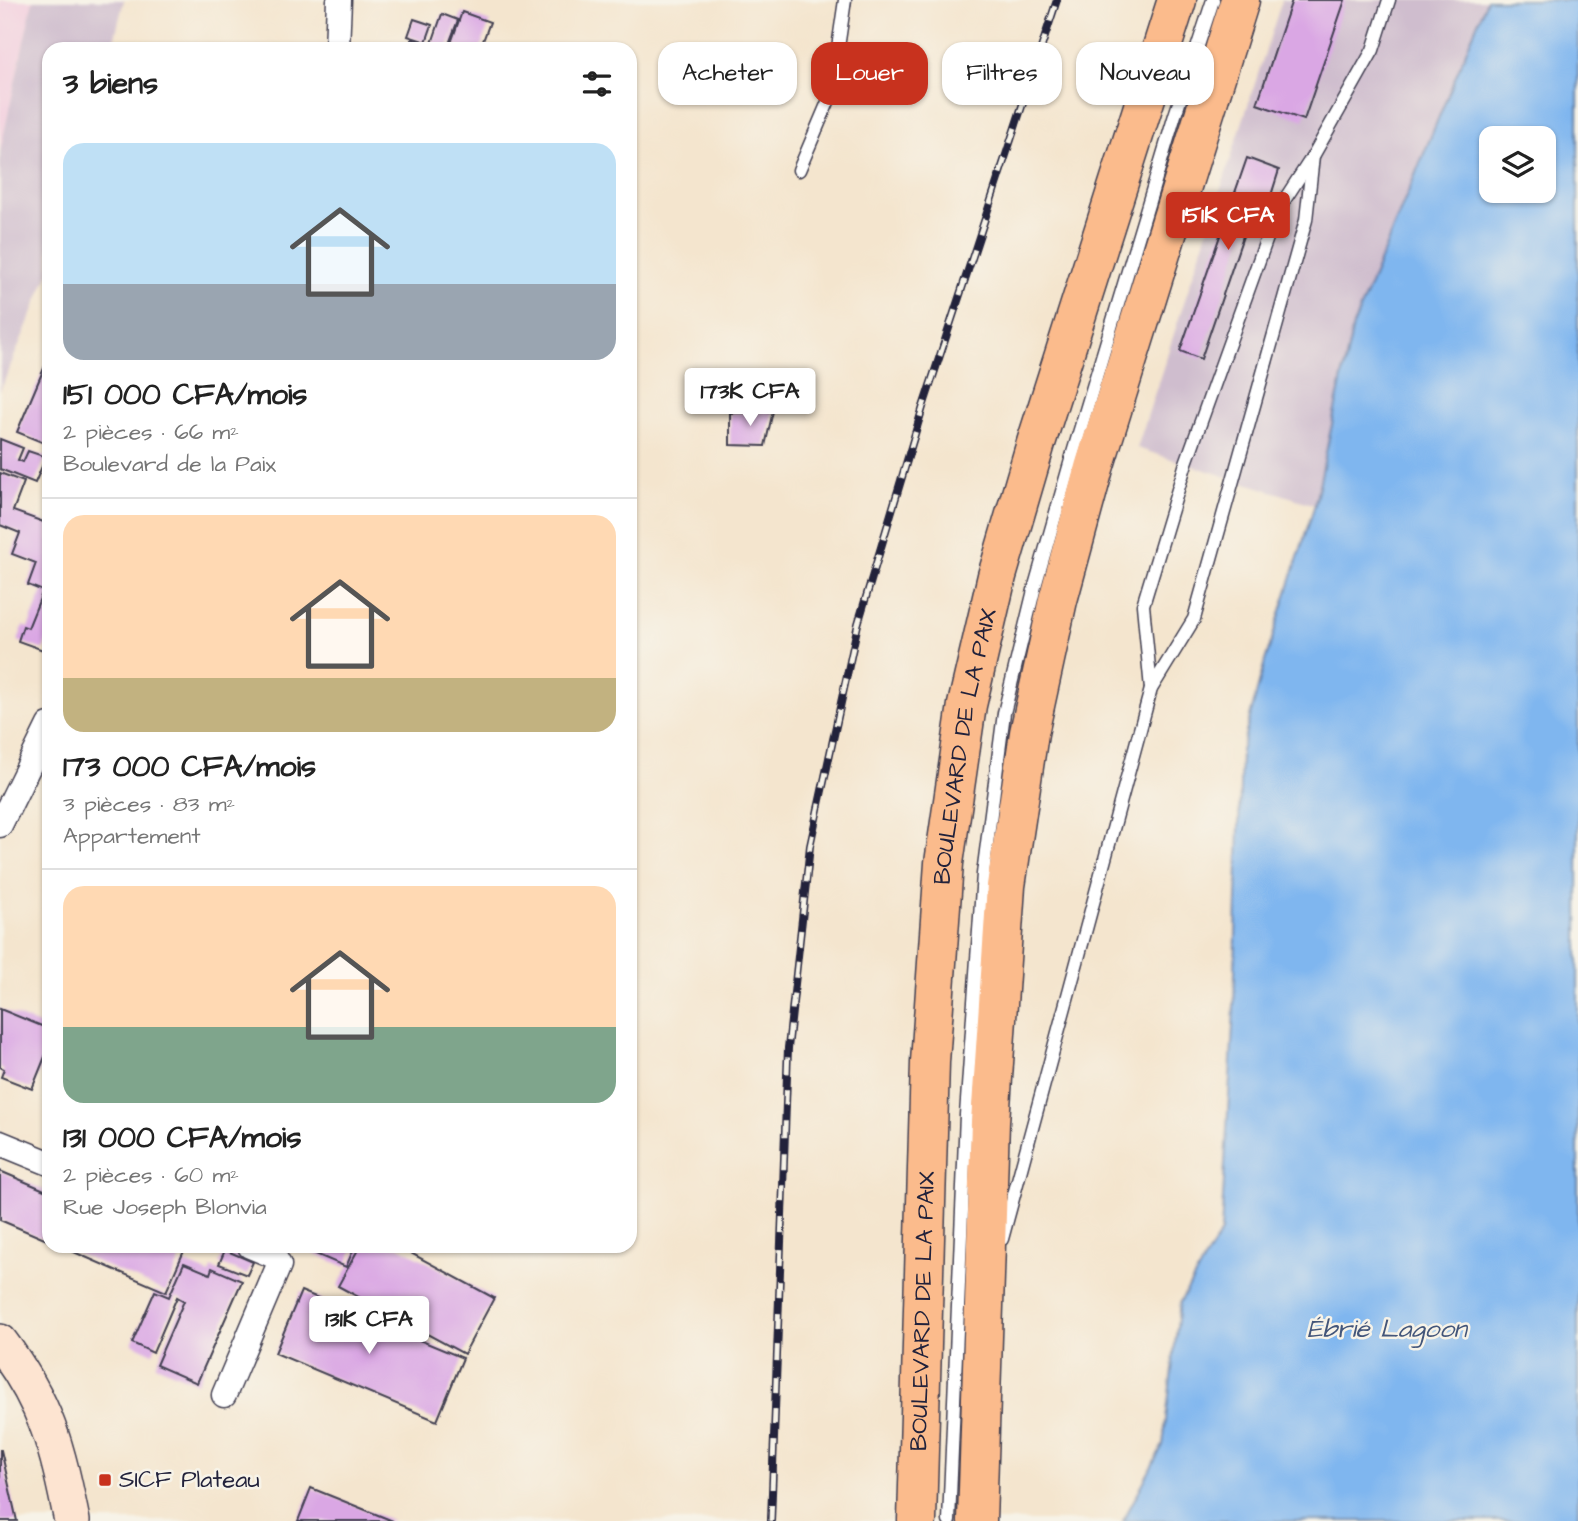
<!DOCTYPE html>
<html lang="fr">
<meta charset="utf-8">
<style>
body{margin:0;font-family:"Architects Daughter",sans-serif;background:#f2f2f2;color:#222;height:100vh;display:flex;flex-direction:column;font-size:26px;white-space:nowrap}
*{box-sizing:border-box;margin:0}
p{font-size:23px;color:#767676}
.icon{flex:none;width:38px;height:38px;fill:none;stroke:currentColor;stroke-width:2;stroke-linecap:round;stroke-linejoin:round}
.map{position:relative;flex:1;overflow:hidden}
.details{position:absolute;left:42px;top:42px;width:595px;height:1211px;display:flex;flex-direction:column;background:#fff;border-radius:21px;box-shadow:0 2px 5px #0004}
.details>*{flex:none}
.banner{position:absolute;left:658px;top:42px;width:665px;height:63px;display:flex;gap:14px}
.fabs{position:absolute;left:1479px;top:126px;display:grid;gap:14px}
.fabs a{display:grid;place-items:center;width:77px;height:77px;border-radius:14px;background:#fff;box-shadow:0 2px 5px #0004;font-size:35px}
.price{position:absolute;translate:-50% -60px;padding:0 16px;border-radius:7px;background:#fff;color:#222;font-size:23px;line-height:46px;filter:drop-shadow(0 2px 4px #0008)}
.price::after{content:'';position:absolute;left:50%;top:42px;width:21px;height:16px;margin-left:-10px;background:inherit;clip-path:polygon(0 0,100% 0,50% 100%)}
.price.on{background:#c8321e;color:#fff}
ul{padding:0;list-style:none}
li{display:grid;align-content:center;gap:14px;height:371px;padding:0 21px}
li+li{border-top:2px solid #e0e0e0}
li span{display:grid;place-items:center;height:217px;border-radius:21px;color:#555}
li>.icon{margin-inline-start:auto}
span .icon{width:126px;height:126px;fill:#fffc;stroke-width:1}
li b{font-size:30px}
h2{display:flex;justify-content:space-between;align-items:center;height:84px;padding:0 21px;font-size:30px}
.chip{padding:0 24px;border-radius:21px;background:#fff;box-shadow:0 2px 5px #0004;font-size:24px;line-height:63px}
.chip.on{background:#c8321e;color:#fff}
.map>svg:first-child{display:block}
.built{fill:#f3cfdf}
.industrial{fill:#cfbdce}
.water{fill:#7fb6ef;stroke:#506c95;stroke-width:2;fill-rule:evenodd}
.building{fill:#daa7e4}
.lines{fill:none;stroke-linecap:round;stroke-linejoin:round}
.lane-casing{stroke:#423f51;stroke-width:15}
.street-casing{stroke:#423f51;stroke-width:27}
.secondary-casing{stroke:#423f51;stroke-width:38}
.primary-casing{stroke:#423f51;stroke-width:41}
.lane{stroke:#fff;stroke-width:12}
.street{stroke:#fff;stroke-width:24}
.secondary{stroke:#fde4d1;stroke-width:35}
.primary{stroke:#fbbb8c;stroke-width:38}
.rail-casing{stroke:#22223b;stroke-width:8}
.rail{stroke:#f7f3e8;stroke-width:5;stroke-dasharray:16;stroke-linecap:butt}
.poi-dot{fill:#c8321e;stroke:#f7f3e8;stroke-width:2.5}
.labels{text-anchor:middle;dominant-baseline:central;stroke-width:5;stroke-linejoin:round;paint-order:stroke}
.street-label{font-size:24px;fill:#22223b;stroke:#f7f3e8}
.poi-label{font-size:24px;fill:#22223b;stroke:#f7f3e8;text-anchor:start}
.water-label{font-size:26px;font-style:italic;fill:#43567a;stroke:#f7f3e8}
</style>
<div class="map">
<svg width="1578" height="1521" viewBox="0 0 1578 1521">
<rect width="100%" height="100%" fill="#f7f3e8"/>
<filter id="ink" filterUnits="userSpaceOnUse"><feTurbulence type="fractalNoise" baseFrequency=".0143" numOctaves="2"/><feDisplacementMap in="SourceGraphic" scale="14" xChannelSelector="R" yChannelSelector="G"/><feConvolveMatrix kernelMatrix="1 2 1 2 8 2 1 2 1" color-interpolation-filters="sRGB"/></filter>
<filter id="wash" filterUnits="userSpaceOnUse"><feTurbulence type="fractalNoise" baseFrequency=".00686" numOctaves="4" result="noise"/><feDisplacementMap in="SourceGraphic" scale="28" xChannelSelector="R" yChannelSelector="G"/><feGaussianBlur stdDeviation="1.57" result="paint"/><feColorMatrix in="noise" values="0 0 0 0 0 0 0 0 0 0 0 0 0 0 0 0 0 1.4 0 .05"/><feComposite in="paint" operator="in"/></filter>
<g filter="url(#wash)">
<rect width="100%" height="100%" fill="#f4e5ce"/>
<path class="built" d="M0 0H33L0 152Z"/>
<g class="industrial">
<path d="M33 0H124L112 49H49V272L0 391V152Z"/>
<path d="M1282 0H1487L1353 326 1315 505 1137 448Z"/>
</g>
<path class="water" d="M1487 0H1578V1521H1123L1163 1445 1180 1302 1221 1232 1234 1008 1241 751 1265 661 1315 504 1353 326ZM1491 138H1544V191H1491Z"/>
<g id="blocks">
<g class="building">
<path d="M1292 0H1345L1304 120 1257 104Z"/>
<path d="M462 12 490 22 480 49H464L451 43Z"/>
<path d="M442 14 458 20 447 49H408L412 39 431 46Z"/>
<path d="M414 19 432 25 426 42 408 36Z"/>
<path d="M1247 158 1279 170 1268 205 1255 201 1201 359 1180 351Z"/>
<path d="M45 366 49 367V445L17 432Z"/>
<path d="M773 411 765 446 730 445V413Z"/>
<path d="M0 439 23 448 18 460 23 462 28 451 46 457 35 483 0 469Z"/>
<path d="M0 473 24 482 13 511 49 524V635L43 650 18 641 23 626 28 628 43 591 28 585 36 563 12 554 20 533 0 525Z"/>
<path d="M0 1009 49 1029V1047L32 1089 1 1077 4 1069 0 1067Z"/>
<path d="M0 1171 49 1192V1241L0 1220Z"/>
<path d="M60 1246H172L184 1251 166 1292Z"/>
<path d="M314 1246H355L346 1267 311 1252Z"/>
<path d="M360 1246H398L494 1298 464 1354 338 1286Z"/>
<path d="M225 1250 253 1262 247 1275 219 1264Z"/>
<path d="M184 1263 210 1274 212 1268 242 1281 197 1383 156 1365 184 1301 177 1297 153 1353 132 1343 155 1291 169 1297Z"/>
<path d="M301 1291 463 1358 437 1421 275 1353Z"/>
<path d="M0 1450H1L17 1521H0Z"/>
<path d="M311 1488 393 1521H298Z"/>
</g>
</g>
</g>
<g filter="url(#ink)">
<use href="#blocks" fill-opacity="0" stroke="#423f51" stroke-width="2"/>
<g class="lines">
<g class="lane-casing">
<g id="lane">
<path d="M799 170 831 95 845 0"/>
<path d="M1151 689 1143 605 1186 463 1276 213 1313 156 1373 50 1389 0"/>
<path d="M1002 1239 1151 689 1194 619 1306 220 1313 156"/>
<path d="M949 1521 966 1115 983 874 1004 713 1035 586 1073 453 1175 115 1213 0"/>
</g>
</g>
<g class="street-casing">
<g id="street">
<path d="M337 49 339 0"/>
<path d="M0 825 49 725"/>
<path d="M0 1143 49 1163"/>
<path d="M224 1395 279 1265 274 1256 250 1246"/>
</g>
</g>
<g class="secondary-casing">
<path id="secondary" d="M0 1342C47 1404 57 1447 72 1521"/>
</g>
<g class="primary-casing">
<g id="primary">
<path id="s1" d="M917 1521 930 1062 944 863 967 705 997 576 1036 443 1177 0"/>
<path d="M977 1521 990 1122 1006 886 1029 733 1058 600 1094 468 1240 0"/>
</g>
</g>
<use href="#lane" class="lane"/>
<use href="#street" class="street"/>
<use href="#secondary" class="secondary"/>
<use href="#primary" class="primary"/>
<g class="rail-casing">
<path id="rail" d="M771 1521 788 1048 810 846 858 624 923 407 1057 0"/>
</g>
<use href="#rail" class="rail"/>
</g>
</g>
<rect class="poi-dot" x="98" y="1473" width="14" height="14" rx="3.5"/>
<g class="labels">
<g class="street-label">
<text stroke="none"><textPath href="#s1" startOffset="777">BOULEVARD DE LA PAIX</textPath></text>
<text stroke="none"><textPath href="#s1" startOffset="210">BOULEVARD DE LA PAIX</textPath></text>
</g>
<g class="poi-label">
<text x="119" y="1480">SICF Plateau</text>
</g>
<g class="water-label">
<text x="1387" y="1329">Ébrié Lagoon</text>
</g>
</g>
</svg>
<div class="fabs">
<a><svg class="icon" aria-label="layers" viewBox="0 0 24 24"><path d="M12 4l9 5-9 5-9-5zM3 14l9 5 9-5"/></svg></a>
</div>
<b class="price on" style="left:1228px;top:252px">151K CFA</b>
<b class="price" style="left:750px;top:428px">173K CFA</b>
<b class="price" style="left:369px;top:1356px">131K CFA</b>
<div class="banner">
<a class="chip">Acheter</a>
<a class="chip on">Louer</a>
<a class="chip">Filtres</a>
<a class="chip">Nouveau</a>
</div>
<section class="details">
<h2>3 biens<svg class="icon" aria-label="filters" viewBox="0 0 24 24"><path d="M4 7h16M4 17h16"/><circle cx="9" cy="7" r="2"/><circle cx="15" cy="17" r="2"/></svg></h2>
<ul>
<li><span style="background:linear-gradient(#bfe0f5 65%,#9aa5b1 0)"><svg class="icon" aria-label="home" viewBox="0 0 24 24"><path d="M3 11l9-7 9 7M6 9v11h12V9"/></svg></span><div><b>151 000 CFA/mois</b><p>2 pièces · 66 m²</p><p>Boulevard de la Paix</p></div></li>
<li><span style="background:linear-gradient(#ffd9b3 75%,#c2b280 0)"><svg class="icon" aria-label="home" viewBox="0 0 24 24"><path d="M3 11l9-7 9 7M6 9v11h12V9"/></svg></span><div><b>173 000 CFA/mois</b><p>3 pièces · 83 m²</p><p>Appartement</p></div></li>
<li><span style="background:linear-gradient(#ffd9b3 65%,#7fa58c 0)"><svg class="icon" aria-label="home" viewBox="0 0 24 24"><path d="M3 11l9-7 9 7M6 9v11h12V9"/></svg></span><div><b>131 000 CFA/mois</b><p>2 pièces · 60 m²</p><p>Rue Joseph Blonvia</p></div></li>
</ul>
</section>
</div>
